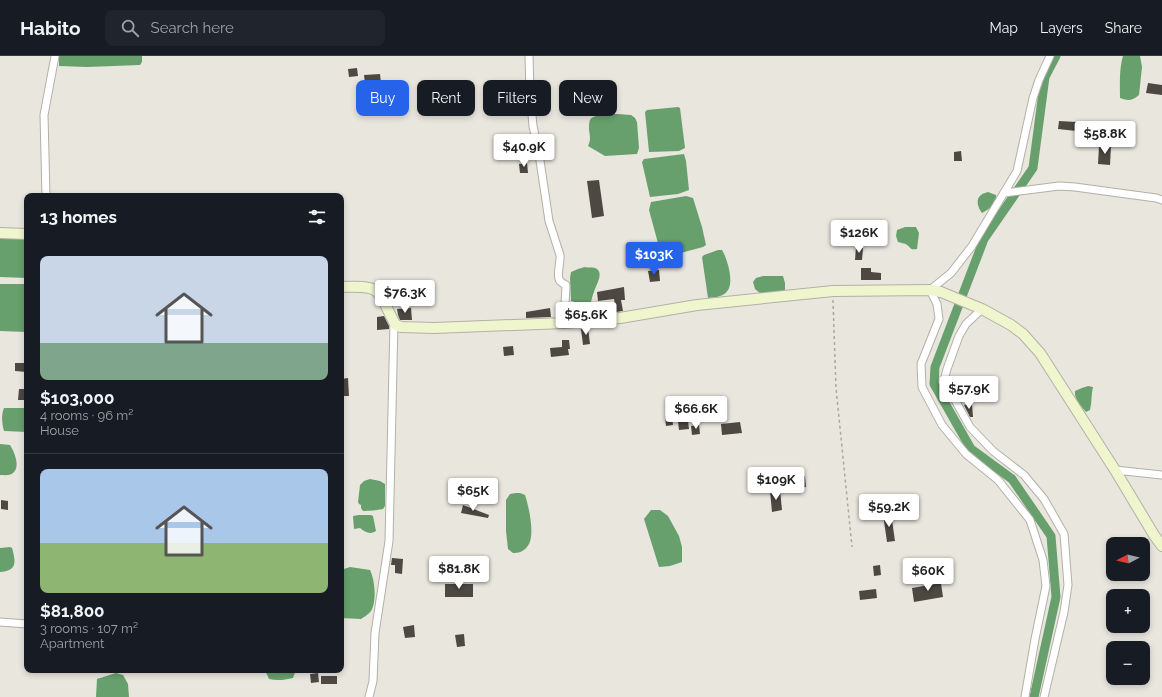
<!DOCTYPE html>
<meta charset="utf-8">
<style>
body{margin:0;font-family:Raleway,sans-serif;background:#20242c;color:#f1f3f6;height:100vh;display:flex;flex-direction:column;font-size:15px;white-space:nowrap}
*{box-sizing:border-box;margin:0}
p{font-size:13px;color:#9ea1a6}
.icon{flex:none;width:22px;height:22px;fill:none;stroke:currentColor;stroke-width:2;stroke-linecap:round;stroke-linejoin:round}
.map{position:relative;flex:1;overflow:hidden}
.sheet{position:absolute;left:24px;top:137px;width:320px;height:480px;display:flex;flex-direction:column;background:#171b24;border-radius:8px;box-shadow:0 2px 6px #0003}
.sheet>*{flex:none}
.hud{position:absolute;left:356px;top:24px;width:380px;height:36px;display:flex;gap:8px}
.needle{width:26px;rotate:263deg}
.fabs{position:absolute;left:1106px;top:481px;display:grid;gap:8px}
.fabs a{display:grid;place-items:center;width:44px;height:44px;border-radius:8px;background:#171b24;box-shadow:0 2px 6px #0003;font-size:20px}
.price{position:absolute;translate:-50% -34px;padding:0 9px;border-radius:4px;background:#fff;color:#222;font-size:13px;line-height:26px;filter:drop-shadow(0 1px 2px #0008)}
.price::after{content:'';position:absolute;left:50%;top:24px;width:12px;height:9px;margin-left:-6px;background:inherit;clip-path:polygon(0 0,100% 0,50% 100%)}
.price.on{background:#2563eb;color:#fff}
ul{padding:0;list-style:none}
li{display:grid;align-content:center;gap:8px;height:212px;padding:0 16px}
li+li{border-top:1px solid #363941}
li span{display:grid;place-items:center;height:124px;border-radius:8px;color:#555}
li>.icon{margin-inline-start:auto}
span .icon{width:72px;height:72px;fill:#fffc;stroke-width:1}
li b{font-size:17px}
h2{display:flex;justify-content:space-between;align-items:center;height:48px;padding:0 16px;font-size:17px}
.tag{padding:0 14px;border-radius:8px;background:#171b24;box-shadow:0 2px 6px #0003;font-size:14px;line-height:36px}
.tag.on{background:#2563eb;color:#fff}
header{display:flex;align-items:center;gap:24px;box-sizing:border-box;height:56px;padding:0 20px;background:#171b24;border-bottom:1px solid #363941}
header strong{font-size:19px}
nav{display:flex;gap:22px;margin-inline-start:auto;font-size:14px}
.search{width:280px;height:36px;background:#20242c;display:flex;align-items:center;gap:10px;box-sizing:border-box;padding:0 14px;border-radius:8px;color:#9ea1a6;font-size:15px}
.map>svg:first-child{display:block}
.water{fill:#67a06d}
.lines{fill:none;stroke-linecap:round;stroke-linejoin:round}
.canal{stroke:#67a06d;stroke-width:9}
.building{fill:#4e4843}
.minor-casing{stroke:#b3b0a8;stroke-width:9}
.secondary-casing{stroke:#b3b0a8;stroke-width:12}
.path{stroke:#aaa8a1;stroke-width:1.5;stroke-dasharray:3 3;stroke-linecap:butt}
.minor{stroke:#fff;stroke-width:7}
.secondary{stroke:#eff6ce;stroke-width:10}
</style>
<header>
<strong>Habito</strong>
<div class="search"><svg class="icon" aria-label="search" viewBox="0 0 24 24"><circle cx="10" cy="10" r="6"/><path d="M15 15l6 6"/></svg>Search here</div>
<nav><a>Map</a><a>Layers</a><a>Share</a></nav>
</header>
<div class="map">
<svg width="1162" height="641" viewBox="0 0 1162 641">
<rect width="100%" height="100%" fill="#e9e6de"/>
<g class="water">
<path d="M59 0H142V6L140 9 87 11 59 10Z"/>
<path d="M1123 0H1140L1142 11 1139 39C1132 45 1128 45 1120 42 1120 29 1119 13 1123 0Z"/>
<path d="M678 51 680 52 685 92 679 95 649 96 645 56 647 54Z"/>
<path d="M618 58 631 59 635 62 637 66 639 92 637 98 605 100 588 90C591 84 590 80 589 74 589 71 589 66 590 64 592 58 612 58 618 58Z"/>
<path d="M684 98 686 105 689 134 678 138 650 141 642 106 644 103Z"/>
<path d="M988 136 996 139C998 148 989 153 982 157 978 152 975 143 981 139 983 137 986 137 988 136Z"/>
<path d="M686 140 693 142 702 171 706 189 703 191 662 202 649 154 651 146Z"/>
<path d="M905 171H916L919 177 917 193C909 194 912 192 907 189 905 187 900 187 898 186L896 180 897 174Z"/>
<path d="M0 182H27V222L0 221Z"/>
<path d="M718 194H722C727 202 734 225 728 234 724 241 716 241 708 242L702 201 704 199Z"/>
<path d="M585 211C588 212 592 211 595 212 605 216 596 229 594 236 592 240 592 244 590 248H583L571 245 570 222 571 216 578 213Z"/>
<path d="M763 220H783L785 227V234L780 238H761L755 233 753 226 756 222Z"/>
<path d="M0 228H27V276L0 275Z"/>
<path d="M1088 330 1093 331C1091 339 1092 346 1090 354L1086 356C1081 350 1074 343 1075 335L1082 332Z"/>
<path d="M4 352H27V376L4 375C2 368 1 359 4 352Z"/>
<path d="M0 388 10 389C14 395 21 411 13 417 10 420 4 419 0 419Z"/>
<path d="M370 423 380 425 385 428V450L383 453C377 454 370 455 363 455L361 452V449L359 448 358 446 360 429 364 425Z"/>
<path d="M516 437H520L525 439C529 451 536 482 527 491 523 496 518 497 513 497L508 493 506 475V444L510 438Z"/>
<path d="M651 454H660L668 460 679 480 682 491V506L670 510 659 511 644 463Z"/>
<path d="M359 459H371L373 460 376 475C370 479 365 476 360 472L354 473 353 460Z"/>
<path d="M10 491 12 492C16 506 17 515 0 516V492Z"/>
<path d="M350 511 370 514C375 524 377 546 371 555 369 558 364 561 361 563L341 562V514Z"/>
<path d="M265 614H296L293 622C285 624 277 625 269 623Z"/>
<path d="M116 617 123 619 128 628 129 641H96L97 623Z"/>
</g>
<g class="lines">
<path class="canal" d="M1034 641 1056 541 1051 480 1012 423 971 393 934 328 935 311 984 183 1033 112 1045 21 1056 0"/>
</g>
<g class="building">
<path d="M357 12 358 20 349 21 348 13Z"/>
<path d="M380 18 381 27 365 28 364 19Z"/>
<path d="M1148 27 1162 29V39L1146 37Z"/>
<path d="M1059 65 1077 66 1076 75 1058 73Z"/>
<path d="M1099 90H1111L1110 109 1098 108Z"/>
<path d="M961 95 962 105H954V96Z"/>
<path d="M527 107 528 117H520L519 108Z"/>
<path d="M599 124 604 160 592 162 587 125Z"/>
<path d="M856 191 863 192 862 204H855Z"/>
<path d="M861 212H871V216L881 217V224H861Z"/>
<path d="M659 214 660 225 650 226 648 215Z"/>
<path d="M624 231 625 244H621L623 255 616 256 614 243 598 245 597 236Z"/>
<path d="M411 252 412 264H400L398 259 397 253Z"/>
<path d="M550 252 551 261 526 262V256Z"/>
<path d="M384 260 389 270V273L377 274V261Z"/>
<path d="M588 272 590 288 583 289 581 273Z"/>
<path d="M562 284H569L570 293H568L569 299 551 301 550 292 562 291Z"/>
<path d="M513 290 514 299 504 300 503 291Z"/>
<path d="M15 307H27V316L15 315Z"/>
<path d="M348 322 349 340H341V323Z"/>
<path d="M19 333H26V344H18Z"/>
<path d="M972 348 973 361H970L964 349Z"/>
<path d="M672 359 673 369 666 370 665 360Z"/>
<path d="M688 365 689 373 679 374 678 366Z"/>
<path d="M740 366 742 377 722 379 721 368Z"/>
<path d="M699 369 700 378 692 379 691 370Z"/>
<path d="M797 420H805L806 431 786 434 785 425 797 423Z"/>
<path d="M780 434 782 454 772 456 770 435Z"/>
<path d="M1 444 8 445V454L1 453Z"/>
<path d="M463 449 489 459 488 462 461 457Z"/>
<path d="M891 457 895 485 887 486 883 458Z"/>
<path d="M392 502 403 503 402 518 395 517V509H391Z"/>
<path d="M880 509 881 519 874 520 873 510Z"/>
<path d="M941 527 943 541 914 546 912 532Z"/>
<rect x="445" y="528" width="28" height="13"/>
<path d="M876 533 877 542 860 544 859 535Z"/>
<path d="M414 569 415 581 405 582 403 571Z"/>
<path d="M464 578 465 590 457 591 455 579Z"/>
<path d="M318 617 319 626 311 627 310 618Z"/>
<rect x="321" y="620" width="16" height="8"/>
</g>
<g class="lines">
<g class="minor-casing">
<g id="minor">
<path d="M529 0 530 37 533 70 539 98 549 165 560 199C561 205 556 220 560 225 562 227 564 228 566 229L564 267"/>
<path d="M1004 137 1059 130 1075 131 1156 142 1162 144"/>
<path d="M46 140 44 59 55 0"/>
<path d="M982 253 966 268 959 280 947 313 945 321 946 328 970 371 993 395 1024 419 1044 443 1064 478 1068 529 1064 556 1044 641"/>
<path d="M1115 414 1162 419"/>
<path d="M0 566 27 568"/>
<path d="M369 641 373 625 375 577 389 485 394 266"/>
<path d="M1025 641 1035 583 1046 530 1043 504 1030 464 998 424 966 398 942 369 922 331 921 308 939 263 937 248 930 234 951 217 972 190 1017 115 1033 42 1039 24 1050 0"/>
</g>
</g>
<g class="secondary-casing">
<g id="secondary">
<path d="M0 177 27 178"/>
<path d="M341 231C350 231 369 229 376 235 382 239 390 259 394 266L396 269 401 271 434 272 564 267 620 262 697 249 833 235 930 234 941 236 982 253 1011 269 1023 278 1040 297 1115 414 1154 479 1162 490"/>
</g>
</g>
<path class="path" d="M833 244 836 332 852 491"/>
<use href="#minor" class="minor"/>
<use href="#secondary" class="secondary"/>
</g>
</svg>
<div class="fabs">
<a><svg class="needle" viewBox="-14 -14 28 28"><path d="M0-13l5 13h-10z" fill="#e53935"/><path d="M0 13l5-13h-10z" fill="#9ea1a6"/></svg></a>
<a>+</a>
<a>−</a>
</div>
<b class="price" style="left:1105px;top:99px">$58.8K</b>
<b class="price" style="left:524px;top:112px">$40.9K</b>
<b class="price" style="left:859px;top:198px">$126K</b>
<b class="price on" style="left:654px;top:220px">$103K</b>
<b class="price" style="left:405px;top:258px">$76.3K</b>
<b class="price" style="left:586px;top:280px">$65.6K</b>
<b class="price" style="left:969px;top:354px">$57.9K</b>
<b class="price" style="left:696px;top:374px">$66.6K</b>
<b class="price" style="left:776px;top:445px">$109K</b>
<b class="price" style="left:473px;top:456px">$65K</b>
<b class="price" style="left:889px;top:472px">$59.2K</b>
<b class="price" style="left:459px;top:534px">$81.8K</b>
<b class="price" style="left:928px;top:536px">$60K</b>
<div class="hud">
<a class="tag on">Buy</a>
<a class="tag">Rent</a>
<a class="tag">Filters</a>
<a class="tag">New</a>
</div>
<section class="sheet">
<h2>13 homes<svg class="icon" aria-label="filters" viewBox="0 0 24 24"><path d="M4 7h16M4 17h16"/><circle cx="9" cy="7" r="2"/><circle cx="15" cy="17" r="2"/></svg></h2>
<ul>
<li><span style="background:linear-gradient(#c9d6e8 70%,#7fa58c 0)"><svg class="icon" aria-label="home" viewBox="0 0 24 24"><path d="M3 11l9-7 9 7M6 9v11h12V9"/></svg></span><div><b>$103,000</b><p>4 rooms · 96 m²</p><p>House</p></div></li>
<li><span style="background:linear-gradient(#a9c7e8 60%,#8fb573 0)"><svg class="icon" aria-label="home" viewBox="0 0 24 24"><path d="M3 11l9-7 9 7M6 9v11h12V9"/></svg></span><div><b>$81,800</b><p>3 rooms · 107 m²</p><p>Apartment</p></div></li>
</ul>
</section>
</div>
